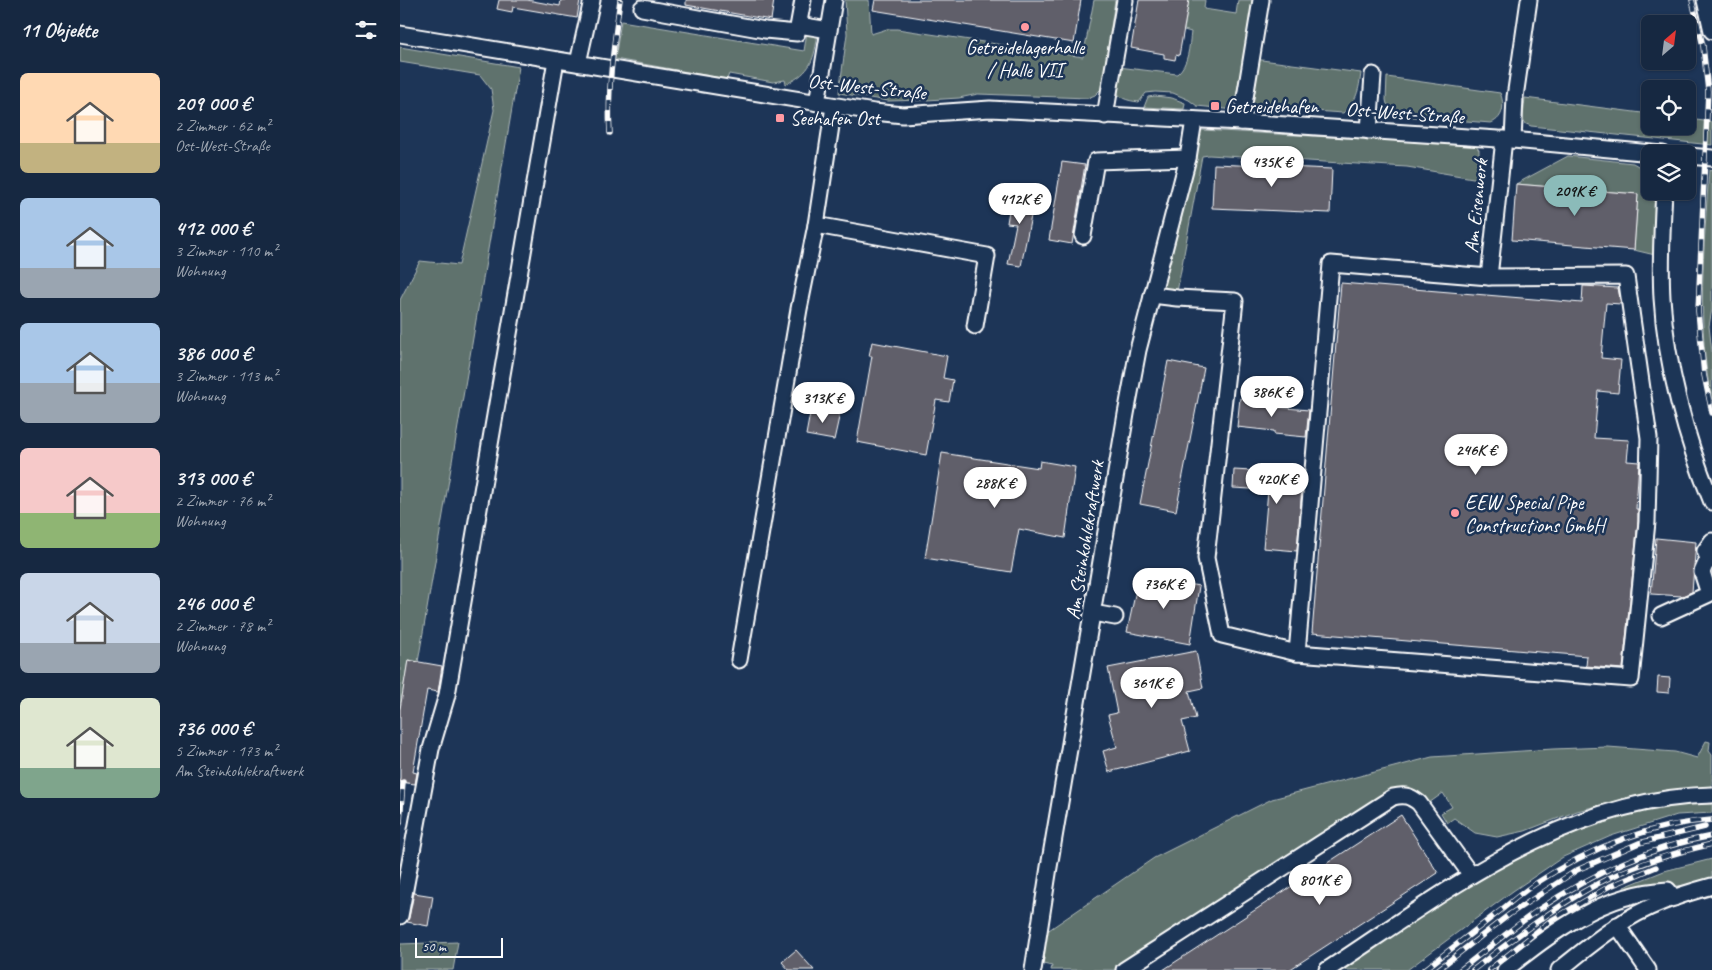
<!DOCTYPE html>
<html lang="de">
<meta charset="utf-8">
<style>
body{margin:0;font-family:Caveat,sans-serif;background:#1f3048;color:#f1f3f6;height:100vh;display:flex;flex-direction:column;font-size:19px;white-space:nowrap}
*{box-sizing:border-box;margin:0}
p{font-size:16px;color:#9ea6b1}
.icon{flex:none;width:28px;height:28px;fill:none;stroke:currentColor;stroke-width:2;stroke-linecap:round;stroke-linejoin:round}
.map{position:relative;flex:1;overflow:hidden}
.drawer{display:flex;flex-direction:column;background:#162841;width:400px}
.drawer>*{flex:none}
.needle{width:32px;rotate:28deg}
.controls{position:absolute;left:1241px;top:15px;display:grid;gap:10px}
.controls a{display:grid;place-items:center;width:55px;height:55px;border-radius:8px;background:#162841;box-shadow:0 1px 4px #0004,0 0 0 1px #35445a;font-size:25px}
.scale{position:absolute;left:15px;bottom:12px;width:88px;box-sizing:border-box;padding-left:5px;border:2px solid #fff;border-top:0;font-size:14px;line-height:18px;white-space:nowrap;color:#fff;-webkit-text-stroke:4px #1d3557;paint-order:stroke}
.price{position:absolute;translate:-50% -42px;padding:0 11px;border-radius:18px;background:#fff;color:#222;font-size:16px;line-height:32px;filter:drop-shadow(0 1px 2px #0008)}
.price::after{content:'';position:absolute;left:50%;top:30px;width:15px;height:11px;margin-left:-8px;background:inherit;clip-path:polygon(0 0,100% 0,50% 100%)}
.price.selected{background:#8bbbb9;color:#111}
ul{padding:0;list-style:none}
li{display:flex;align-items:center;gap:15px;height:125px;padding:0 20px}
li span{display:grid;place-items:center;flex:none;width:140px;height:100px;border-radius:8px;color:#555}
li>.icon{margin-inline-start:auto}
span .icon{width:60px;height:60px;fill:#fffc;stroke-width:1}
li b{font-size:21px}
h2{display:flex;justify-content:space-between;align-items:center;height:60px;padding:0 20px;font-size:21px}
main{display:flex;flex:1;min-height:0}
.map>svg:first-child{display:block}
.green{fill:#5e726d;stroke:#aeb8b6}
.building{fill:#605e6b;stroke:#fff}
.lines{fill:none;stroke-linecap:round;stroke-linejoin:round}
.minor-casing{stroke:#fff;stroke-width:19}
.minor{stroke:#1d3557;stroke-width:15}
.rail-casing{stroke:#fff;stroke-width:5.5}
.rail{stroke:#1d3557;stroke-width:4;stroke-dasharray:11;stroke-linecap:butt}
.poi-dot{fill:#ff9aa2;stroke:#1d3557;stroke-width:2}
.labels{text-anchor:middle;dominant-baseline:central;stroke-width:5;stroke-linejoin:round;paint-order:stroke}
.poi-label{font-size:20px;fill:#fff;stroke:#1d3557;text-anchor:start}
.street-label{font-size:20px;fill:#fff;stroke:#1d3557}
</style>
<main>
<section class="drawer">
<h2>11 Objekte<svg class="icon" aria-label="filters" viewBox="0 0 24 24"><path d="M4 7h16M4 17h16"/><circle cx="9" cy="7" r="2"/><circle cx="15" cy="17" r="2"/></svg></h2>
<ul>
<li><span style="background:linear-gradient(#ffd9b3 70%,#c2b280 0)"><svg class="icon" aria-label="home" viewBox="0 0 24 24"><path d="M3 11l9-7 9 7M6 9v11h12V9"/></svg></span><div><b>209 000 €</b><p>2 Zimmer · 62 m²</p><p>Ost-West-Straße</p></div></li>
<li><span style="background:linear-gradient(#a9c7e8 70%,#9aa5b1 0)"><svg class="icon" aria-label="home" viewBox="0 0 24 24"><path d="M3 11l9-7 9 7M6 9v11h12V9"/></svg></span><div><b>412 000 €</b><p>3 Zimmer · 110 m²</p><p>Wohnung</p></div></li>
<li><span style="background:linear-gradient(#a9c7e8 60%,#9aa5b1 0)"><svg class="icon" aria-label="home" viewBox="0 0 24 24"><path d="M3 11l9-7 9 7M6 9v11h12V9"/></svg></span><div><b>386 000 €</b><p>3 Zimmer · 113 m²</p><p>Wohnung</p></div></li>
<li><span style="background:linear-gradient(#f6c9c9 65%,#8fb573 0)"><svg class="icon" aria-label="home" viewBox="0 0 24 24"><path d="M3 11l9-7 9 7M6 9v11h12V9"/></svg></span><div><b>313 000 €</b><p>2 Zimmer · 76 m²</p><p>Wohnung</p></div></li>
<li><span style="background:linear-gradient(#c9d6e8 70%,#9aa5b1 0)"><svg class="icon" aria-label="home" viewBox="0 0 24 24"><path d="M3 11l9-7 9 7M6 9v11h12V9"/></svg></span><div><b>246 000 €</b><p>2 Zimmer · 78 m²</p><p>Wohnung</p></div></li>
<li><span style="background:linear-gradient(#dfe7d0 70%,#7fa58c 0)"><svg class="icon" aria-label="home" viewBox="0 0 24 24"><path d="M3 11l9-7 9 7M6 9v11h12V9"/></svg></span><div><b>736 000 €</b><p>5 Zimmer · 173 m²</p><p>Am Steinkohlekraftwerk</p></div></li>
</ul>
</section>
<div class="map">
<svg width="1312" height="970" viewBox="0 0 1312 970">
<rect width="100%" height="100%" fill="#1d3557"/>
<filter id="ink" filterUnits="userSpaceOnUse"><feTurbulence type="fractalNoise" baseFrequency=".02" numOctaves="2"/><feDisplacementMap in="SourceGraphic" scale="10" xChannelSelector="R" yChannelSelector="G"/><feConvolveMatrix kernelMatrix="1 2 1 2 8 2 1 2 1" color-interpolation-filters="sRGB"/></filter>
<g filter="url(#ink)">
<g class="green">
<path d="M445 0H469L471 34 487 29H497L683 57 694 0H715L702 88 695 95 688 98 578 94 559 98 527 100 488 101 439 93 447 34Z"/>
<path d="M789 0H805L804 9 836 14 838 0H858L835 110 797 106 789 100 773 93 755 92 746 93 739 102C712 99 715 90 718 67L777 74C789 64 789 47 791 32L784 30Z"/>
<path d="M221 21 404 51 407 32 418 33C414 59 412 72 386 84L385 80 373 82 329 74 327 79 215 59Z"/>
<path d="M0 47 119 67 18 662 8 660 0 709V300L20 261 59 265 94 110 91 89 80 75 0 62Z"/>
<path d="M854 59 961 73C959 89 957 102 943 113L855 107 849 98Z"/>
<path d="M987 77 1100 93C1105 104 1104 118 1091 123L1003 116 987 104 986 100Z"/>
<path d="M755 96 772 98 785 103 784 109 744 107 748 97Z"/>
<path d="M1125 98 1250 114V126H1288V119L1312 122V145L1131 126 1124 123 1123 117Z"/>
<path d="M802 130 1075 145 1079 150V179L1007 167 809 155 802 156 777 292 769 290 763 285 799 136Z"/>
<path d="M1168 156 1233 163 1245 170 1250 176V191H1256L1257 195 1255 255 1234 250 1238 194 1116 184Z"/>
<path d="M1309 170 1312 171V309L1309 326 1312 352V402C1296 326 1304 248 1309 170Z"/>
<path d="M1306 741 1310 742 1309 751 1312 755V788L1261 792 1220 800 1177 811 1125 831 1097 837 1075 833 1054 818 1047 823 1041 813 1052 807 1043 793 1029 803C1018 788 1012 787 994 790L718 970H651L652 966 643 964 641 970H637L643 934 754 858 872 799 1032 757 1153 749 1208 747 1275 752 1297 758Z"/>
<path d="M1312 799V813L1277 815 1211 836 1163 857 1113 891 1007 970H939L1103 861 1215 814Z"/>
<path d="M1312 859V878L1285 885 1225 893 1224 887 1264 871Z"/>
<path d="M58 942 53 970H0V944Z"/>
</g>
<g class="building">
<path d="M99 0H127L160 6 161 0H180L177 18 113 7 112 12 97 9Z"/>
<path d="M286 0H374L371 20 286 5Z"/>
<path d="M475 0H681L674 43 473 10Z"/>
<path d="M739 0H789L779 56 776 55 775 60 764 58V54L731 48Z"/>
<path d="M662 162 685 165 672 244 649 240Z"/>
<path d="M814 164 932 169 930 213 812 208Z"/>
<path d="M1116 184 1238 194 1234 250 1112 240Z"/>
<path d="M612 192 635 196 621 266 608 264 616 224 607 223Z"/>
<path d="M941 283 1182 303 1183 286 1218 288 1221 304 1206 303 1201 358 1221 360 1218 393 1198 391 1194 438 1229 440 1227 461 1239 462 1236 509H1238V521L1223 669 1186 666 1187 656 912 633Z"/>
<path d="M472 342 547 356 543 378 553 380 549 402 536 400 526 455 457 442 472 356H469Z"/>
<path d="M768 361 804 368 776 511 740 504Z"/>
<path d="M840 398 875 402 874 407 909 410 906 437 874 434V431L837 427Z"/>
<path d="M411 408 440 413 434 440 406 435Z"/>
<path d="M542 453 639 468 640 461 675 467 665 538 619 529 611 572 525 558Z"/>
<path d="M834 470 903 474 897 551 863 548 868 490 833 488Z"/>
<path d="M1256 538 1296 542 1292 592 1282 596 1251 594Z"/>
<path d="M739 576 799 586 790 644 727 632Z"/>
<path d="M796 651 803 688 789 691 796 718 782 721 790 751 709 772 703 751 717 747 708 715 717 713 708 668Z"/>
<path d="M8 660 42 666 38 692 27 690 13 772 17 773 15 784 0 782V709Z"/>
<path d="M1258 677 1270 678 1269 693 1257 692Z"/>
<path d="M1001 815 1038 873 889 970H763Z"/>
<path d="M14 893 33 896 28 926 7 922 9 918Z"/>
<path d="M396 950 414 970H389L382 962Z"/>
</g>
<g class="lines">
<g class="minor-casing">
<g id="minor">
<path d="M1305 0 1312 31"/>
<path d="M242 8 365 30 397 33 403 0"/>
<path d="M399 25 429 30"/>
<path d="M0 34 474 112 503 115 590 109 841 122 1113 140 1263 154"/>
<path d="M178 63 192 0"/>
<path d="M417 103 434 0"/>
<path d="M705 116 725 0"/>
<path d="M841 122 861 0"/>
<path d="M969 131 973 75"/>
<path d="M1113 140 1115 97 1129 0"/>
<path d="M1288 156 1312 158"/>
<path d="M1264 191C1262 227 1260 263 1262 298 1266 365 1286 440 1312 502"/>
<path d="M416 225 587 256 575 326"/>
<path d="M683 236 696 161 788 158"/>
<path d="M931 264 1089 277 1226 276 1249 438 1247 522 1231 679 897 653Z"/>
<path d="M1089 277 1104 139"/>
<path d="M752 295 777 298 835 301 806 558 822 635 897 653"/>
<path d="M1309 561 1305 551 1312 541"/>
<path d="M693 613 715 617"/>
<path d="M1261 616 1309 594 1302 572 1306 563 1312 560"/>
<path d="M339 660 399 309 416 225 434 106"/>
<path d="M0 916 31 749 47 695 156 60"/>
<path d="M1217 925 1248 970"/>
<path d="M633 970 649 867 726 414 738 350 788 158 794 120"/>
<path d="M724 970 993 797C1005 794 1010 796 1019 803L1071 875"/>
<path d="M927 970C1046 892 1163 798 1312 795"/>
<path d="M1105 970C1154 931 1203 893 1268 890L1274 898"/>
<path d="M1159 970C1178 955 1197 939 1217 926 1245 906 1279 895 1312 886"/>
</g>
</g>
<use href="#minor" class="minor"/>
<g class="rail-casing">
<g id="rail">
<path d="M1292 0 1303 46 1308 91 1298 311 1304 375 1312 413"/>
<path d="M210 133C207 88 214 44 220 0"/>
<path d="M0 823 3 782"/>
<path d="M1024 970C1048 951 1072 933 1096 914 1109 904 1121 893 1135 884 1188 849 1248 824 1312 820"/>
<path d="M1037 970 1110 914 1177 870 1239 843 1305 827"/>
<path d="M1060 970C1086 950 1111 929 1138 910 1191 874 1249 847 1312 836"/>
<path d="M1073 970C1113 939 1154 907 1199 883 1235 864 1273 853 1312 844"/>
<path d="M1089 970 1150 921 1208 887 1256 867"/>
</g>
</g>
<use href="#rail" class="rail"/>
</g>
</g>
<g class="poi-dot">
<circle cx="625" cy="27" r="5"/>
<rect x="810" y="101" width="10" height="10" rx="2.5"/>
<rect x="375" y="113" width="10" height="10" rx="2.5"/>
<circle cx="1055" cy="513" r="5"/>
</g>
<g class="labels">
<g class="poi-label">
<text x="625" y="47" text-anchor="middle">Getreidelagerhalle<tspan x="625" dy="23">/ Halle VII</tspan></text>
<text x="825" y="106">Getreidehafen</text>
<text x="390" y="118">Seehafen Ost</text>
<text x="1065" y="502">EEW Special Pipe<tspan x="1065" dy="23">Constructions GmbH</tspan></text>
</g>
<g class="street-label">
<text transform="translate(467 87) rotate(6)">Ost-West-Straße</text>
<text transform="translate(1005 113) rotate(4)">Ost-West-Straße</text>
<text transform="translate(1076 206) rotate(-84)">Am Eisenwerk</text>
<text transform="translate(685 540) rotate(-81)">Am Steinkohlekraftwerk</text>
</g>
</g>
</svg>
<div class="controls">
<a><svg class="needle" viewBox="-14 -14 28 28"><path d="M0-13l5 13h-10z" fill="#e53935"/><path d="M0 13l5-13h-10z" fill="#9ea6b1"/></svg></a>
<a><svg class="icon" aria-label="locate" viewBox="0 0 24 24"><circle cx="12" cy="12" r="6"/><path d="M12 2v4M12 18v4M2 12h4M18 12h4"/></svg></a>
<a><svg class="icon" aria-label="layers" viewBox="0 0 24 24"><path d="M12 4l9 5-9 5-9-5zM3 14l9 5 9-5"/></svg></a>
</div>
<div class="scale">50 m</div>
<b class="price" style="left:872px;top:188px">435K €</b>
<b class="price selected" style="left:1175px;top:217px">209K €</b>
<b class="price" style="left:620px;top:225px">412K €</b>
<b class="price" style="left:872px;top:418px">386K €</b>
<b class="price" style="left:423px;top:424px">313K €</b>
<b class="price" style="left:1076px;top:476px">246K €</b>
<b class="price" style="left:877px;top:505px">420K €</b>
<b class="price" style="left:595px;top:509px">288K €</b>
<b class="price" style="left:764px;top:610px">736K €</b>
<b class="price" style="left:752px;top:709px">361K €</b>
<b class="price" style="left:920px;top:906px">801K €</b>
</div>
</main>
